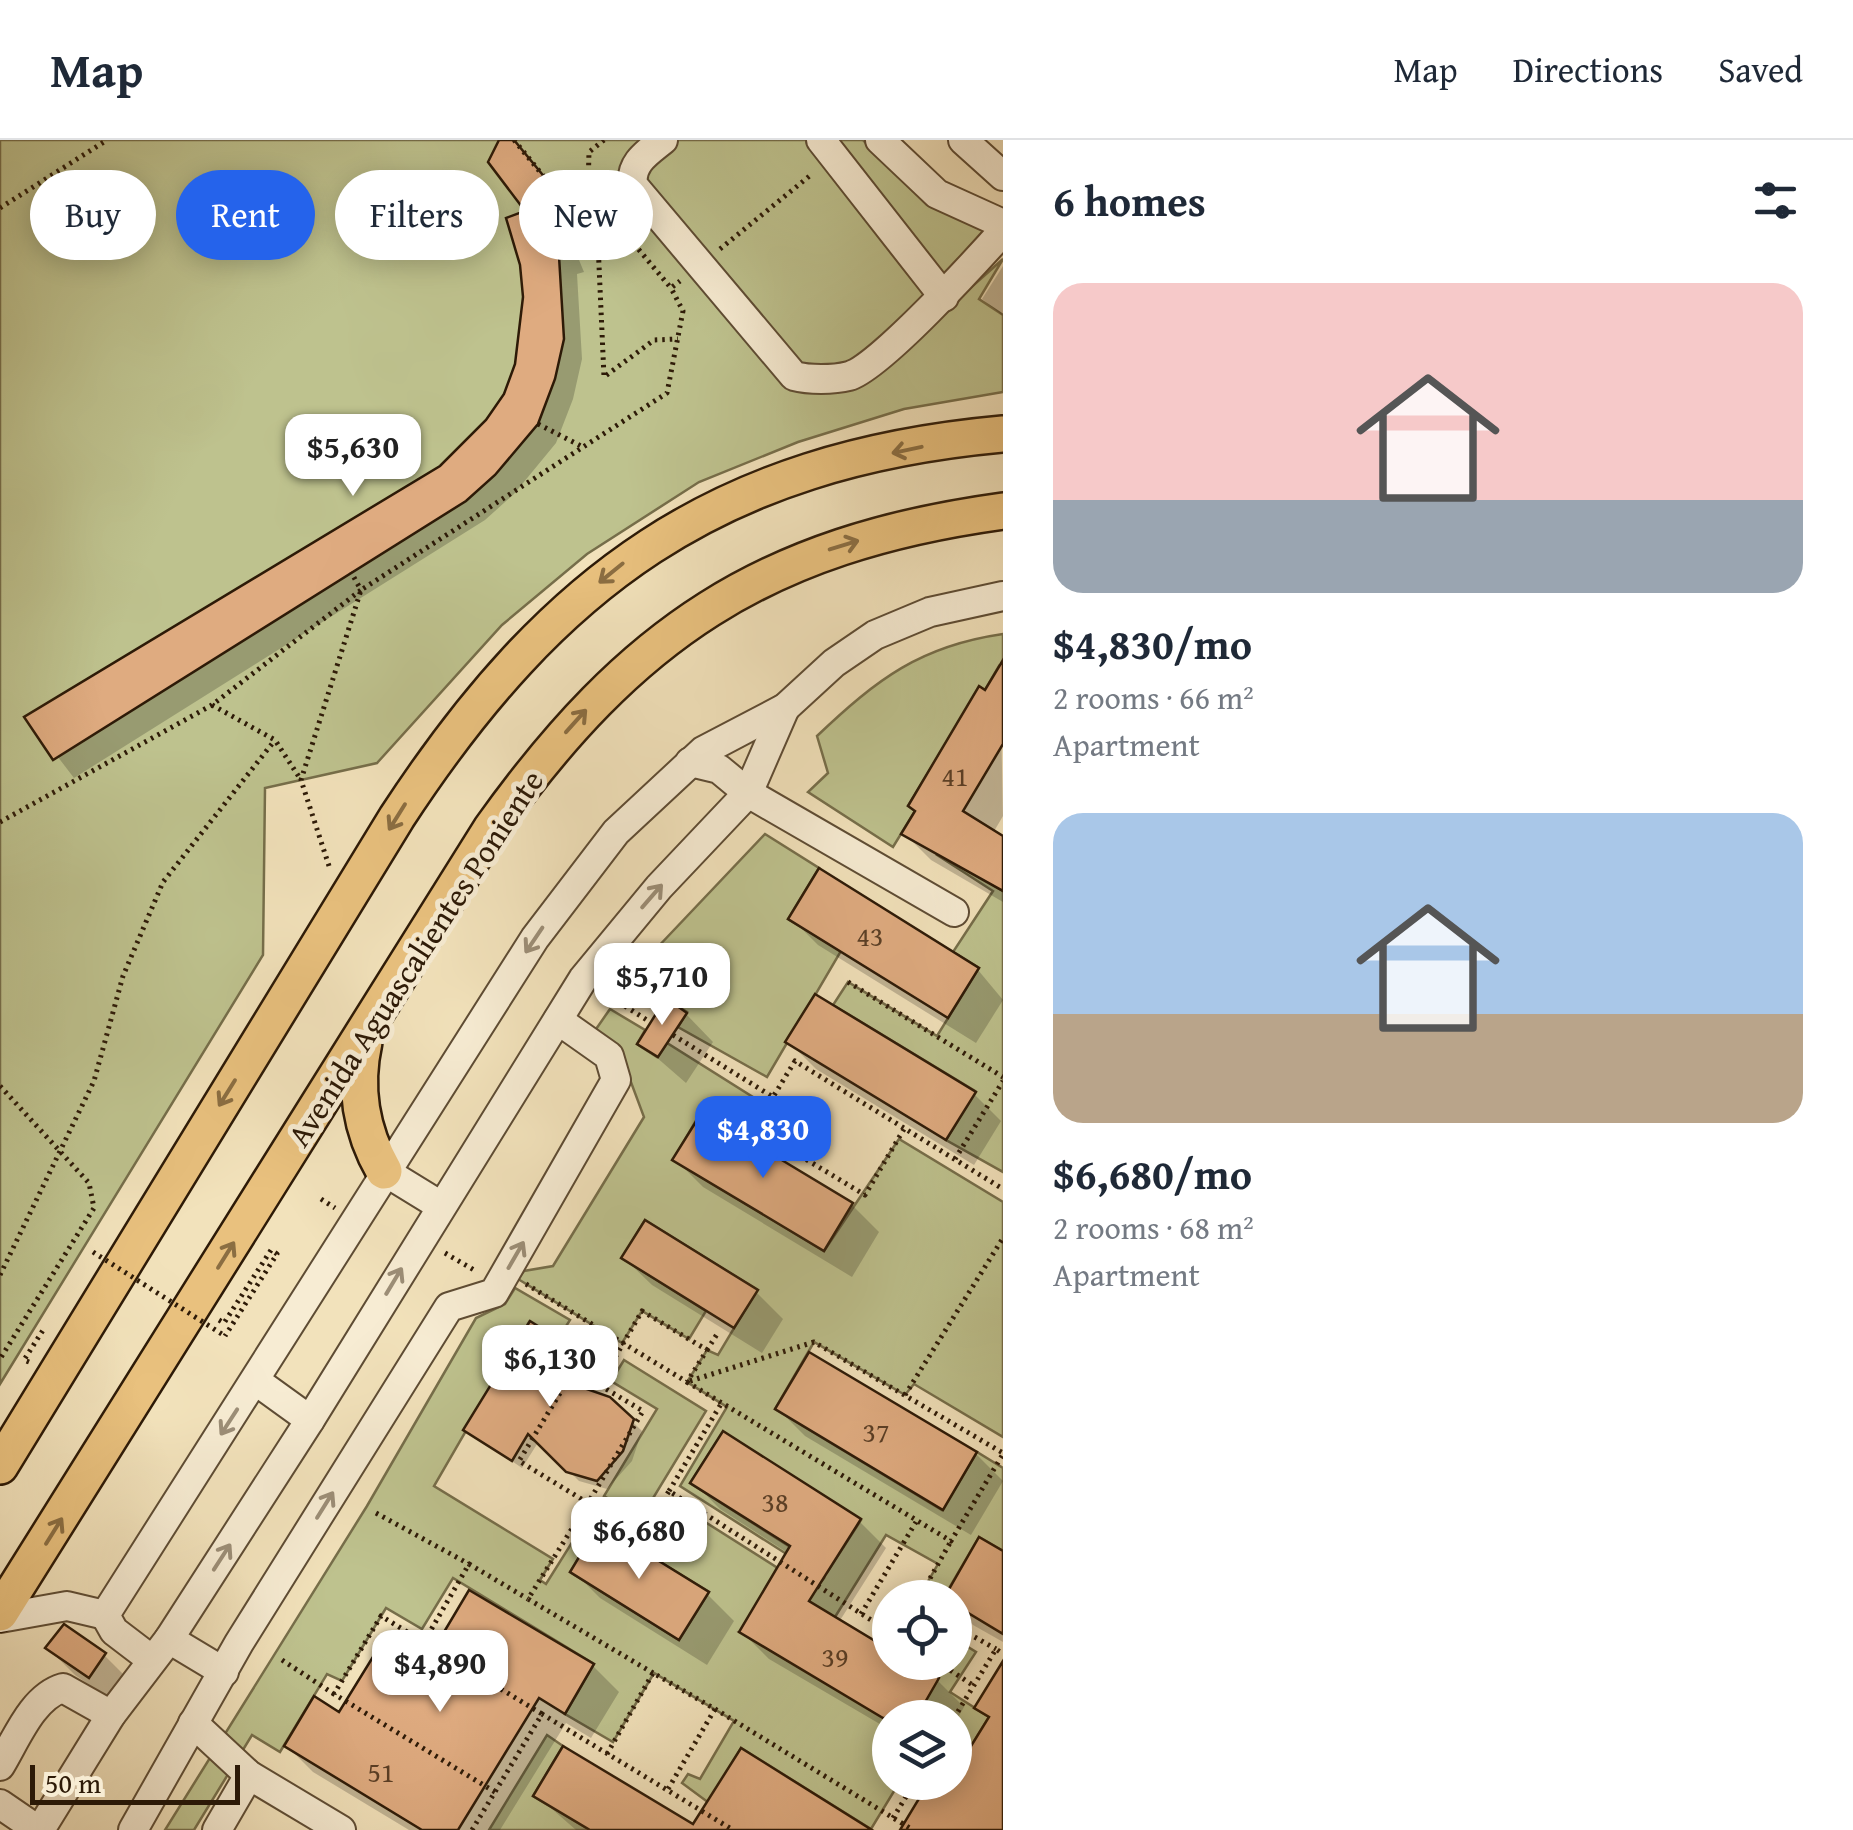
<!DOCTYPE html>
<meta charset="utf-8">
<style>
body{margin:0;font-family:"Gentium Book Plus",serif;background:#f6f6f7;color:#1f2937;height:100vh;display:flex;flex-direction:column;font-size:38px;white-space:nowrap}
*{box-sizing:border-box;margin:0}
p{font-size:32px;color:#747a83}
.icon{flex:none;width:55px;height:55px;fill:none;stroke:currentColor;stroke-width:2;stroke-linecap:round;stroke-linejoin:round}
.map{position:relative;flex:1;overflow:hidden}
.sheet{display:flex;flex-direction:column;background:#fff;width:850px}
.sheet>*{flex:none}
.top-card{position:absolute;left:30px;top:30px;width:822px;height:90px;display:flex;gap:20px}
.controls{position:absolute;left:872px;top:1440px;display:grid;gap:20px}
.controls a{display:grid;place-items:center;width:100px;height:100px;border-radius:50%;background:#fff;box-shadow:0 5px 25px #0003;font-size:50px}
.scale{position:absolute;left:30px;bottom:25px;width:210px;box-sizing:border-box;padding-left:10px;border:5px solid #2d1a07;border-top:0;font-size:28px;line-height:35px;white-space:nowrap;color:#2d1a07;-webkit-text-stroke:8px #f7ecd3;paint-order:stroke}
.price{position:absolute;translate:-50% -85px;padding:0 22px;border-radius:20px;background:#fff;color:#222;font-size:32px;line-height:65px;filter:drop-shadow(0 2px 5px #0008)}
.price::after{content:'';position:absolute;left:50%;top:60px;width:30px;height:22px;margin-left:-15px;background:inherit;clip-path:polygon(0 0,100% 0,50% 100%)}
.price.on{background:#2563eb;color:#fff}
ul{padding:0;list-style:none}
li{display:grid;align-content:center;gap:20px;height:530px;padding:0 50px}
li span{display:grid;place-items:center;height:310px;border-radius:30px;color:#555}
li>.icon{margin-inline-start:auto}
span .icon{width:180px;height:180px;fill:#fffc;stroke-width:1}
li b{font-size:42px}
h2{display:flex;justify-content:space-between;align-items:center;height:120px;padding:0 50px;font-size:42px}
.pill{padding:0 35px;border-radius:45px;background:#fff;box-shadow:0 5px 25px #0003;font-size:35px;line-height:90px}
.pill.on{background:#2563eb;color:#fff}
header{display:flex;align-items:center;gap:60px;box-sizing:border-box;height:140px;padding:0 50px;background:#fff;border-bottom:2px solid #e0e1e3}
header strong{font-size:48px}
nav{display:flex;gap:55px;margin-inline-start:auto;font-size:35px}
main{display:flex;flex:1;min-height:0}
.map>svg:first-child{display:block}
.green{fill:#bec28e;stroke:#766e4a;stroke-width:2.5;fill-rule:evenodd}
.shadow{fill:#0003}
.building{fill:#dfab80;stroke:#2d1a07;stroke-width:2.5}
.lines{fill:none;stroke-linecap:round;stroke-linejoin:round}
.minor-casing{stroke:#5e4c34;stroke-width:32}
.major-casing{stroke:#2d1a07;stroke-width:40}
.path{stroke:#2d1a07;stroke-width:5;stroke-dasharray:2.5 5;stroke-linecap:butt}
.minor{stroke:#f7ecd3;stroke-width:28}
.major{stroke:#e9c17e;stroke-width:35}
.path-bridge{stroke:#2d1a07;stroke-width:5;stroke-dasharray:2.5 5;stroke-linecap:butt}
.oneway{stroke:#8b6e42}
.oneway2{stroke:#9c8e77}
.labels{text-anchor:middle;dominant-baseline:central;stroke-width:10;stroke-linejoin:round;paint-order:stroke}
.number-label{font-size:28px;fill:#5a3e25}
.street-label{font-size:32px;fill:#2d1a07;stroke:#f7ecd3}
</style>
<header>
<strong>Map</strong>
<nav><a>Map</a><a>Directions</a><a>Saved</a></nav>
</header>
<main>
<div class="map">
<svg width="1003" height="1690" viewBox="0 0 1003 1690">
<rect width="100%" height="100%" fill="#f2e2bb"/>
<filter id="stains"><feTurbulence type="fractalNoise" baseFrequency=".002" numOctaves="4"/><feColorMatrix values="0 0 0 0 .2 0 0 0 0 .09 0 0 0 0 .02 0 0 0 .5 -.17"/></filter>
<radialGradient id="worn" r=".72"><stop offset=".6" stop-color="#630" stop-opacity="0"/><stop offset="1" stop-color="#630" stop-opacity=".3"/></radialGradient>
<g class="green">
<path d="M0 0H863L927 65 988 89 959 158 1003 119 979 159 1003 175V252L904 269 798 302 699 342 587 414 502 485 377 623 265 648 263 815 0 1244Z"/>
<path d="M1003 494V528L999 526 985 550 980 547 908 666 915 671 893 707 808 652 828 633 817 596C877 539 920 506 1003 494Z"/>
<path d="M765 694 819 728 788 779 841 811 767 937 678 887 687 872 666 859 659 870 625 848 655 810Z"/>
<path d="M939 712 1003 751V1032L946 1000 975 951 833 865 848 842 937 896 979 828 953 812 993 751 937 715Z"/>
<path d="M610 869 645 890 637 904 657 917 667 903 756 959 737 993 701 972 673 1020 824 1111 899 999 1003 1062V1297L914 1244 905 1255 814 1202 775 1269 942 1370 977 1312 1003 1328V1411L979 1397 944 1457H919L938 1424 886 1395 835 1477 740 1492 890 1581V1642L899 1643 871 1689 741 1608 709 1663 682 1643 688 1634 700 1639 734 1581 654 1533 613 1602 565 1574 594 1524 453 1438 422 1489 386 1468 342 1541 327 1534 280 1612 252 1595 194 1690H165L367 1366 476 1178 505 1164 515 1148 570 1180 558 1199 529 1182 434 1346 553 1419 540 1440 546 1444 588 1377 599 1384 570 1432 679 1500 709 1452 642 1411 672 1361 814 1451 824 1438 680 1346 727 1267 687 1242 707 1210 718 1215 757 1150 645 1080 622 1118 706 1171 689 1199 642 1171 622 1203 518 1139 524 1131 553 1126 644 977 619 910 594 892ZM723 1292 861 1380 828 1431 690 1343Z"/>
<path d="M624 1220 706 1271 641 1378 604 1356 657 1269 611 1241Z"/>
<path d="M955 1499 976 1512 950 1552 989 1577 955 1632V1578H916L922 1528 925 1523 955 1522Z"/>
<path d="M547 1595 563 1606 533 1656 590 1690H489Z"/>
</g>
<g class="shadow">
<path d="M502 0H512L523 11 572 70 560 74 584 132 577 134 582 219 573 259 556 303 514 354 485 380 74 638 28 578 442 328 467 307 506 255 524 192 529 72Z"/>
<path d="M1003 126V176L982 159Z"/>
<path d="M1000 529 1003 676 993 693 1003 699V762L931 720 904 693Z"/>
<path d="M791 778 978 830 1003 860 976 903 818 805Z"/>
<path d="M686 874 713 902 686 943 640 903Z"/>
<path d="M789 902 974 954 1001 981 974 1025 816 929Z"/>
<path d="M702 975 852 1065 879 1092 852 1137 703 1047 676 1020Z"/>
<path d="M624 1118 756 1152 783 1179 762 1213 652 1145Z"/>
<path d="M577 1214 587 1223 572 1246 609 1259 642 1291 632 1321 607 1349 579 1341 539 1301 522 1328 466 1290Z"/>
<path d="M778 1269 976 1314 1003 1341 971 1395 805 1296Z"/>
<path d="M693 1342 859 1381 886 1408 839 1482 890 1512V1522L937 1540 964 1567 955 1583V1578H890V1590L769 1519 742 1492 788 1413 720 1369Z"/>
<path d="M980 1400 1003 1414V1502L973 1485 955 1466Z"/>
<path d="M573 1431 707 1454 734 1481 707 1525 600 1458Z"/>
<path d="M470 1453 593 1526 619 1552 591 1598 566 1583 500 1690H409L313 1632 287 1606 426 1528Z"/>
<path d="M48 1508 104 1515 131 1542 117 1564 75 1535Z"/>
<path d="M536 1655 694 1687 868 1690H576Z"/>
</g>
<g class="building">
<path d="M499 0H514L556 51 543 55 566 113 559 116 564 199 555 239 538 284 495 335 466 361 53 620 24 577 440 326 486 280 504 254 515 224 523 157 520 125 506 78 525 71 488 22Z"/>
<path d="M1003 520V604L963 671 1003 696V751L901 694 915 671 908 666 979 546 985 550Z"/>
<path d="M819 728 979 828 948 878 788 779Z"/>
<path d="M815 854 976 952 946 1000 785 902Z"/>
<path d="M666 858 687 873 658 917 637 904Z"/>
<path d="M702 972 853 1063 824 1111 672 1020Z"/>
<path d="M645 1080 758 1150 734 1188 621 1118Z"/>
<path d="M530 1181 579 1212 561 1240 610 1257 634 1279 623 1311 597 1341 566 1332 528 1294 512 1321 463 1290Z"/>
<path d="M809 1212 977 1312 943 1370 775 1269Z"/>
<path d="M723 1291 861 1379 809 1461 890 1510V1522H912L939 1538 916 1578H883L739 1492 790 1406 690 1343Z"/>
<path d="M599 1384 709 1452 679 1500 570 1432Z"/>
<path d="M979 1397 1003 1411V1494L955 1465V1458H944Z"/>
<path d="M469 1450 594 1524 565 1574 539 1558 458 1690H422L284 1606 314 1556 339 1572 384 1499 425 1524Z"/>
<path d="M64 1484 106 1513 89 1538 45 1508Z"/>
<path d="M1003 1521V1690H900L929 1642H955V1632L989 1577 974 1568Z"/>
<path d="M563 1606 693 1684 741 1608 872 1690H590L533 1656Z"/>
</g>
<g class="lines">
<g class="minor-casing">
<g id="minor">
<path d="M663 0C647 13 630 23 633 45L794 236C809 240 833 240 849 236 879 228 978 119 1003 91"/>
<path d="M821 0 944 157"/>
<path d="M880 0 937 54 1003 84"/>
<path d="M963 0 1003 36"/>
<path d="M690 622 719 629 748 653 954 772"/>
<path d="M384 1031 441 1066"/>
<path d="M256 1241 310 1280"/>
<path d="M0 1478 67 1466 105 1475"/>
<path d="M169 1499 224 1532"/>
<path d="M152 1520 114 1491 105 1475 535 798 616 692 703 611 785 568 834 523 875 495 930 472 1003 456"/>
<path d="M193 1583 249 1635 341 1690"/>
<path d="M0 1626C16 1600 32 1557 63 1548L111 1575"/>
<path d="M0 1664 38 1690"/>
<path d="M40 1690 111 1575 169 1499 310 1280 583 839 659 747 748 653 785 568"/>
<path d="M133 1690 239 1503 449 1167 494 1153 616 940 609 916 558 880"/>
<path d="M217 1690 249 1635"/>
</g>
</g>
<g class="major-casing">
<g id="major">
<path d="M364 902C354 947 361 991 384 1031"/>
<path d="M0 1326 397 677C552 440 716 320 1003 294"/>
<path d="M0 1473 491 689C631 493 763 404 1003 371"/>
</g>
</g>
<g class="path">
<path d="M514 0 598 103 604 237 654 200 678 199"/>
<path d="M604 0 589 12 588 49 671 148"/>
<path d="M0 68 107 0"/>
<path d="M720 109 812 34"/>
<path d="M538 284 583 307"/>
<path d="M212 565 275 600 301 640"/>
<path d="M0 682 212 565 361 450 351 432"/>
<path d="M329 726 301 640 361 450 667 253 683 171 671 148 680 141"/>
<path d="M848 842 1003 937"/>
<path d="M606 854 650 882"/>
<path d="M673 895 773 957 795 921 1003 1049"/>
<path d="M0 946 89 1043 94 1068 0 1219"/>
<path d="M773 957 754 988 865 1055 904 989"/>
<path d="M955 1019 1003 941"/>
<path d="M321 1059 335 1068"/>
<path d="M445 1113 474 1130"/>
<path d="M0 1135 94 941 123 836 163 742 275 600"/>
<path d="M526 1144 687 1242 707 1210 642 1171 599 1245"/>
<path d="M219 1180 224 1183 271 1110 277 1114 225 1196"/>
<path d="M707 1210 719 1191"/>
<path d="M29 1222 24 1220 45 1187"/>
<path d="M574 1230 643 1271 588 1363 519 1321Z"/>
<path d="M690 1241 814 1202 1003 1313"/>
<path d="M687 1242 951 1401 1003 1314"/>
<path d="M905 1255 1003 1098"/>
<path d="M669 1351 721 1264"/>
<path d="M376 1373 469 1424"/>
<path d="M919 1458 951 1401"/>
<path d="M861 1474 916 1382"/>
<path d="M955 1486 996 1509"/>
<path d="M424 1502 469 1424 528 1459"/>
<path d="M282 1520 334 1554"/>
<path d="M938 1522 974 1546"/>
<path d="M653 1533 528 1459 588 1363 644 1393 669 1351 890 1492"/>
<path d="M715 1569 913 1690"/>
<path d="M954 1578 996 1509 1003 1514"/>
<path d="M607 1614 653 1533 715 1569 668 1649"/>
<path d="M495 1652 334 1554 381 1476 542 1574"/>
<path d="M893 1678 915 1642"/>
<path d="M472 1690 542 1574 733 1690"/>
</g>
<use href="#minor" class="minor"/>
<use href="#major" class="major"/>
<path class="path-bridge" d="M93 1112 225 1196"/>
</g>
<defs><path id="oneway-shaft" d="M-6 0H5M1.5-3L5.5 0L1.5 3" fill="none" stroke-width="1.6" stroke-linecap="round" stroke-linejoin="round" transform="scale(2.5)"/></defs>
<g class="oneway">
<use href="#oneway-shaft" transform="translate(907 310) rotate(168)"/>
<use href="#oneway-shaft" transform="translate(844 405) rotate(-17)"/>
<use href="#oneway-shaft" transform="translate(611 433) rotate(141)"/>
<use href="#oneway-shaft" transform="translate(576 581) rotate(-48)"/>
<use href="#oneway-shaft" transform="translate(397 677) rotate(122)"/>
<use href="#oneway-shaft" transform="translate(227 953) rotate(122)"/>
<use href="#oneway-shaft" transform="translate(226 1115) rotate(-58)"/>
<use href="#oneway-shaft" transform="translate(54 1391) rotate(-58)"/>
</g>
<g class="oneway2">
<use href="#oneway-shaft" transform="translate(652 756) rotate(-49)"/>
<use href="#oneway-shaft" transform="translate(534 800) rotate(124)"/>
<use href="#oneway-shaft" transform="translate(516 1115) rotate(-60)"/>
<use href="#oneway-shaft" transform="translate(394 1141) rotate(-59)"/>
<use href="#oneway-shaft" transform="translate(229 1282) rotate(123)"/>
<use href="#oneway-shaft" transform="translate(325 1365) rotate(-58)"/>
<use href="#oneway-shaft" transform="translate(222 1417) rotate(-57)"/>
</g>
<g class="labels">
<g class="number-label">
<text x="955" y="635">41</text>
<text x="870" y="795">43</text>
<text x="876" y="1291">37</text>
<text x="775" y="1361">38</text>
<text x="835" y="1516">39</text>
<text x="381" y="1631">51</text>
</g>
<g class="street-label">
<text transform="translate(415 818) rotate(-57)">Avenida Aguascalientes Poniente</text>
</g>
</g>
<rect width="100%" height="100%" filter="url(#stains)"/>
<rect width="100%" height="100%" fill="url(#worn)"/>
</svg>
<div class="controls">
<a><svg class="icon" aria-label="locate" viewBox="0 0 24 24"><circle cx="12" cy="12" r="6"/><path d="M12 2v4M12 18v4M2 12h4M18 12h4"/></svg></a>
<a><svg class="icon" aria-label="layers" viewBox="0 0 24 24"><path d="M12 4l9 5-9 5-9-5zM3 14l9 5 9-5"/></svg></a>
</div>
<div class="scale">50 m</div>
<b class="price" style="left:353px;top:359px">$5,630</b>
<b class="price" style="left:662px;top:888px">$5,710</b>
<b class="price on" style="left:763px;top:1041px">$4,830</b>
<b class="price" style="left:550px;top:1270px">$6,130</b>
<b class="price" style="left:639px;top:1442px">$6,680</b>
<b class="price" style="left:440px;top:1575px">$4,890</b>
<div class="top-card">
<a class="pill">Buy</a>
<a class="pill on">Rent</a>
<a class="pill">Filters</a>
<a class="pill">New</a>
</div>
</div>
<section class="sheet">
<h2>6 homes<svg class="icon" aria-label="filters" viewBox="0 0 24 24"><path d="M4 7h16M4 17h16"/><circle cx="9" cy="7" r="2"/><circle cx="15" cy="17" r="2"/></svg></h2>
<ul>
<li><span style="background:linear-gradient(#f6c9c9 70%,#9aa5b1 0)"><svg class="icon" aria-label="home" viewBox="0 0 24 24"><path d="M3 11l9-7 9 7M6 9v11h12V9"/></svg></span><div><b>$4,830/mo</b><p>2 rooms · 66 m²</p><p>Apartment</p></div></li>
<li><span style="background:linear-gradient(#a9c7e8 65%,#b9a48a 0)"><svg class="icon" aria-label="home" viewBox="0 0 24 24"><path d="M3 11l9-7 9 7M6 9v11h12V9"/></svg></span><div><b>$6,680/mo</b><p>2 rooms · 68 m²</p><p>Apartment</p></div></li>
</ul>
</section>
</main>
